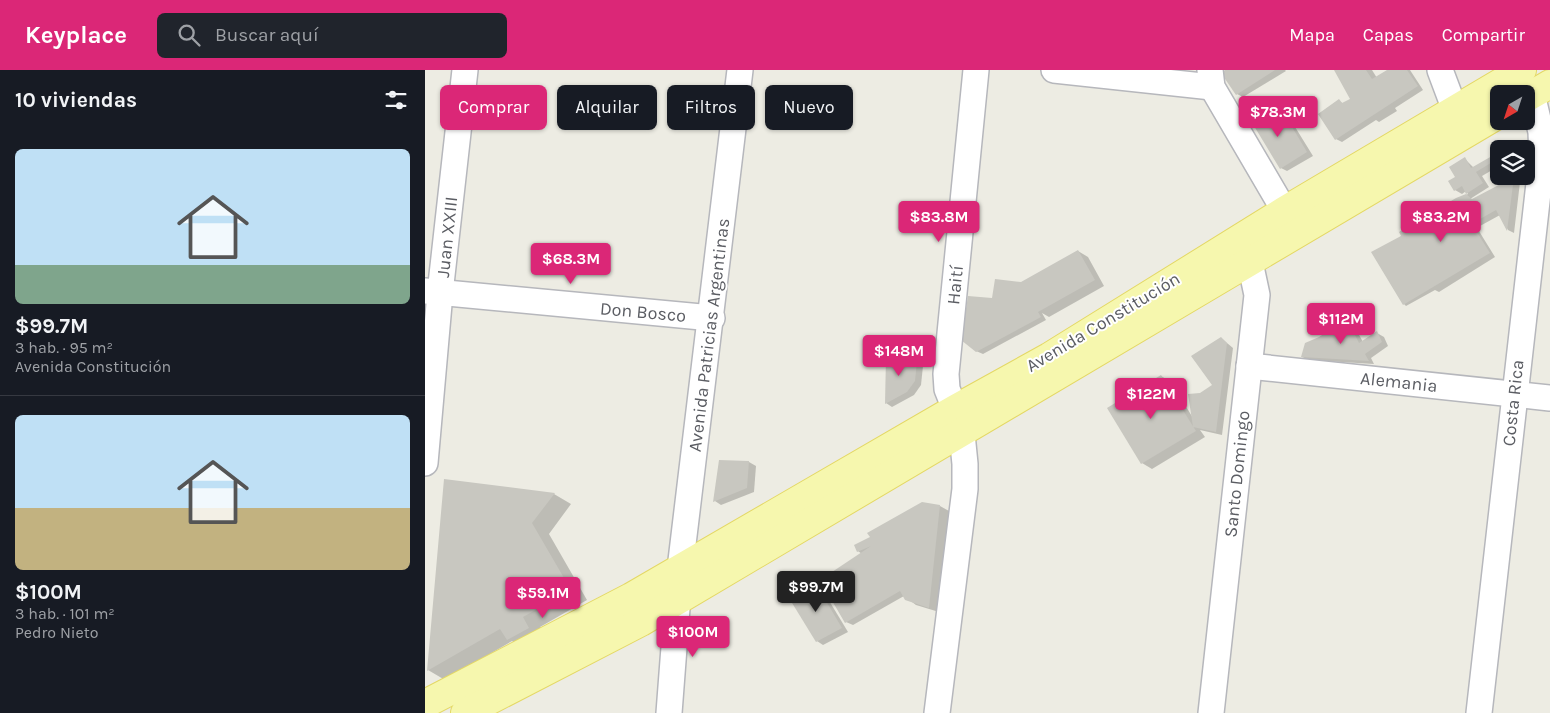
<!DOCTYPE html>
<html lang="es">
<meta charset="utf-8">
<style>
body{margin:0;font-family:Karla,sans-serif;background:#20242c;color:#f1f3f6;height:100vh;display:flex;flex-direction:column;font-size:19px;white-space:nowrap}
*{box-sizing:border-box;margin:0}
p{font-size:16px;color:#9ea1a6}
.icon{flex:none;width:28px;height:28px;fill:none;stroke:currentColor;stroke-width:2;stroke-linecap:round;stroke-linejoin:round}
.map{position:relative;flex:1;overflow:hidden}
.sheet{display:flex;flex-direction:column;background:#171b24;width:425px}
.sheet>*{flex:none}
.top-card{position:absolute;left:15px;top:15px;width:475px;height:45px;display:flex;gap:10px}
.needle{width:32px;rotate:219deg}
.controls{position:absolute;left:1065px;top:15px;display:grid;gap:10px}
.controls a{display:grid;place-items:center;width:45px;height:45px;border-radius:8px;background:#171b24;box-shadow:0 1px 4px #0004;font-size:25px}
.price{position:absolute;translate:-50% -42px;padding:0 11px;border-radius:5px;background:#db2777;color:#fff;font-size:16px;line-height:32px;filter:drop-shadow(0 1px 2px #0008)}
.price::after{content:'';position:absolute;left:50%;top:30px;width:15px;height:11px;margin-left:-8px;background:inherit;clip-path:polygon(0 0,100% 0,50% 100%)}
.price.current{background:#222;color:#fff}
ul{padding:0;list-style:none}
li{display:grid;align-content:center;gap:10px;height:265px;padding:0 15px}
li+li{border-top:1px solid #363941}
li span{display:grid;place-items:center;height:155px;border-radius:8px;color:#555}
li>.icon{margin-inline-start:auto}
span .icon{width:90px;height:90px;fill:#fffc;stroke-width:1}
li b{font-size:21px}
h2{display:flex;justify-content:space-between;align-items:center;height:60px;padding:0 15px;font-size:21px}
.pill{padding:0 18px;border-radius:8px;background:#171b24;box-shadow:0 1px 4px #0004;font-size:18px;line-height:45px}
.pill.current{background:#db2777;color:#fff}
header{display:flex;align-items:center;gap:30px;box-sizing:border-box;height:70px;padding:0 25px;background:#db2777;color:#fff}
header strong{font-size:24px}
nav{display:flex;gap:28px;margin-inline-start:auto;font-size:18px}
.search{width:350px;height:45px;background:#20242c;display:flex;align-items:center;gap:12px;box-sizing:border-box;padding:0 18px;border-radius:8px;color:#9ea1a6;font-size:19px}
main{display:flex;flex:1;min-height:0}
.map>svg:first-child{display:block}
.shadow{fill:#0003}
.building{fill:#c8c7c0}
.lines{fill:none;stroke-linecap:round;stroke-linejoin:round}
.minor-casing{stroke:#b6b7bc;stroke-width:28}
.major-casing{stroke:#e4d865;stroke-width:30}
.minor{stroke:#fff;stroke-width:25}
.major{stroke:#f6f7ae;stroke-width:28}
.labels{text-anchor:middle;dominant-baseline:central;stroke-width:4;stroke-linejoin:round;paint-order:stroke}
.street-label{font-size:18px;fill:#5b5d63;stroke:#fff}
</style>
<header>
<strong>Keyplace</strong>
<div class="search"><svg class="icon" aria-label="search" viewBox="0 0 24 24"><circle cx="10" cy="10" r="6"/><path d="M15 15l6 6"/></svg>Buscar aquí</div>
<nav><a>Mapa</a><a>Capas</a><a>Compartir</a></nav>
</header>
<main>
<section class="sheet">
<h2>10 viviendas<svg class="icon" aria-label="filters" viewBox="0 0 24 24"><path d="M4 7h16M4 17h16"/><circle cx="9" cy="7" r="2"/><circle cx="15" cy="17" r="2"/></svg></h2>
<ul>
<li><span style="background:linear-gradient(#bfe0f5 75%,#7fa58c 0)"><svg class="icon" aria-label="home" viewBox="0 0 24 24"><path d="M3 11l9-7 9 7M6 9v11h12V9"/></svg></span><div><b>$99.7M</b><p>3 hab. · 95 m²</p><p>Avenida Constitución</p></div></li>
<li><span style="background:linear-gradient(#bfe0f5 60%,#c2b280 0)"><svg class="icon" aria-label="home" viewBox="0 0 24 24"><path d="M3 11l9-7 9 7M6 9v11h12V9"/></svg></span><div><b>$100M</b><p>3 hab. · 101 m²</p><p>Pedro Nieto</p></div></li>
</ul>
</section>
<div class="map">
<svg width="1125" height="643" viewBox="0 0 1125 643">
<rect width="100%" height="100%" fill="#edece3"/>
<g class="shadow">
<path d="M802 0H860L861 1 818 27 812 24Z"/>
<path d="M910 0H947L952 8 965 0H985L998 20 970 38 972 41 954 52 951 50 917 72 911 69 914 31 919 34 927 28Z"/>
<path d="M839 38 846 41 853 53 861 48 867 52 888 86 862 101 856 98Z"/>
<path d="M1074 83V96L1057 106 1064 117 1045 129 1046 131 1089 108 1095 112 1089 163 1083 160 1075 145 1055 156 1049 153 1070 187 1014 222 1010 220 981 236 979 234 975 167 1031 129 1043 124 1041 121 1037 124 1030 120 1032 107 1040 89 1049 98Z"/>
<path d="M653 181 663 187 679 216 624 247 617 243 621 250 558 284 551 281 568 229Z"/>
<path d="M922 251 928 254 938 272 952 263 959 267 963 276 946 288 949 294 884 290 877 287Z"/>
<path d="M796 268 808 278 797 365 775 360 780 367 727 399 717 393 736 306 746 312 768 348 775 324 789 315Z"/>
<path d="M462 288 492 292 498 296 496 315 489 325 467 337 461 333Z"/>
<path d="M295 391 324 392 331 396 329 422 296 435 290 431Z"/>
<path d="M21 410 129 424 146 434 124 464 162 530 115 557 120 568 100 579 87 571 20 610 3 600Z"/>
<path d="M515 436 524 441 514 542 491 535 479 526 428 555 421 552 437 484 433 481 447 467Z"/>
<path d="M391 515 397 519 423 562 398 575 392 571Z"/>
</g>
<g class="building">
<path d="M800 0H850L811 25 796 3Z"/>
<path d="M909 0H941L947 9 962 0H982L993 16 910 70 893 44 914 29 917 33 925 29Z"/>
<path d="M839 36 850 53 861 47 882 82 855 99 823 46Z"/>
<path d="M1074 82V88L1051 102 1058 113 1041 124 1037 116 1029 121 1023 111 1030 107 1024 97 1040 87 1046 98Z"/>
<path d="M1089 107 1082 161 1071 140 1048 153 1038 140 1065 183 978 235 946 182 976 166 974 162 1031 128 1041 124 1047 129Z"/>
<path d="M653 180 670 210 613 242 616 247 551 282 536 270 543 226 567 228 570 209 596 212Z"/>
<path d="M922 249 934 273 952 261 957 272 940 284 944 291 876 287 880 273 894 267Z"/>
<path d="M796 267 802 273 791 362 768 357 763 324 775 323 787 315 766 286Z"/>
<path d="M461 287 492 291 490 311 482 322 460 334Z"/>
<path d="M736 305 771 361 716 394 682 338Z"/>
<path d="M294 390 324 391 322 418 288 432Z"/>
<path d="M19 409 130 423 107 453 146 520 98 547 104 558 82 570 75 559 2 601Z"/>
<path d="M497 432 515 435 504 538 480 530 475 521 420 553 395 510 446 476 432 482 429 475 445 467 442 463Z"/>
<path d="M391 514 417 558 391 572 364 528Z"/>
</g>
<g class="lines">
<g class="minor-casing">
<g id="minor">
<path d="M629 0 787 17"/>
<path d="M785 0 787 17 869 157"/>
<path d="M1015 0 1030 40"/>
<path d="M0 221 287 248"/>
<path d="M824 296 1125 328"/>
<path d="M530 339 522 319 521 304 551 0"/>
<path d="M0 393 15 223 40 0"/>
<path d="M244 643 255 499 315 0"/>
<path d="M512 643 540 419V394L537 364"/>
<path d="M786 643 832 225 825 192 818 175"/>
<path d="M1054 643 1117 87 1116 62 1107 24"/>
</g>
</g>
<g class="major-casing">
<g id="major">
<path d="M1101 28 1125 14"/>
<path d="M0 634 206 527 530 339 624 287 859 141 1097 0"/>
<path d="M40 643 216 552 1074 44"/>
</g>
</g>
<use href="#minor" class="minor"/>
<use href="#major" class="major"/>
</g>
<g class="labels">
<g class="street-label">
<text transform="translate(22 167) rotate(-84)">Juan XXIII</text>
<text transform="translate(530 215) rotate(-84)">Haití</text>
<text transform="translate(218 242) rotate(5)">Don Bosco</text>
<text transform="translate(678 252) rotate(-31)">Avenida Constitución</text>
<text transform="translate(284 265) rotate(-83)">Avenida Patricias Argentinas</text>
<text transform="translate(974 312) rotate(6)">Alemania</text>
<text transform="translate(1088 333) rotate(-84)">Costa Rica</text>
<text transform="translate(812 404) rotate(-84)">Santo Domingo</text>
</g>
</g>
</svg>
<div class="controls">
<a><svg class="needle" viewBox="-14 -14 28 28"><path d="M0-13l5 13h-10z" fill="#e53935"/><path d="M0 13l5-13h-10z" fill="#9ea1a6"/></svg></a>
<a><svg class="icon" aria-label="layers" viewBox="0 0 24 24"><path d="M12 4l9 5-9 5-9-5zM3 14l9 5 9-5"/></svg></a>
</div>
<b class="price" style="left:853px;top:68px">$78.3M</b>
<b class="price" style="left:514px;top:173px">$83.8M</b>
<b class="price" style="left:1016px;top:173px">$83.2M</b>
<b class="price" style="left:146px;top:215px">$68.3M</b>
<b class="price" style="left:916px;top:275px">$112M</b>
<b class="price" style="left:474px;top:307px">$148M</b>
<b class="price" style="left:726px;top:350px">$122M</b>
<b class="price current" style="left:391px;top:543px">$99.7M</b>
<b class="price" style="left:118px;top:549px">$59.1M</b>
<b class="price" style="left:268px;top:588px">$100M</b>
<div class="top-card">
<a class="pill current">Comprar</a>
<a class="pill">Alquilar</a>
<a class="pill">Filtros</a>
<a class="pill">Nuevo</a>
</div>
</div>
</main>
